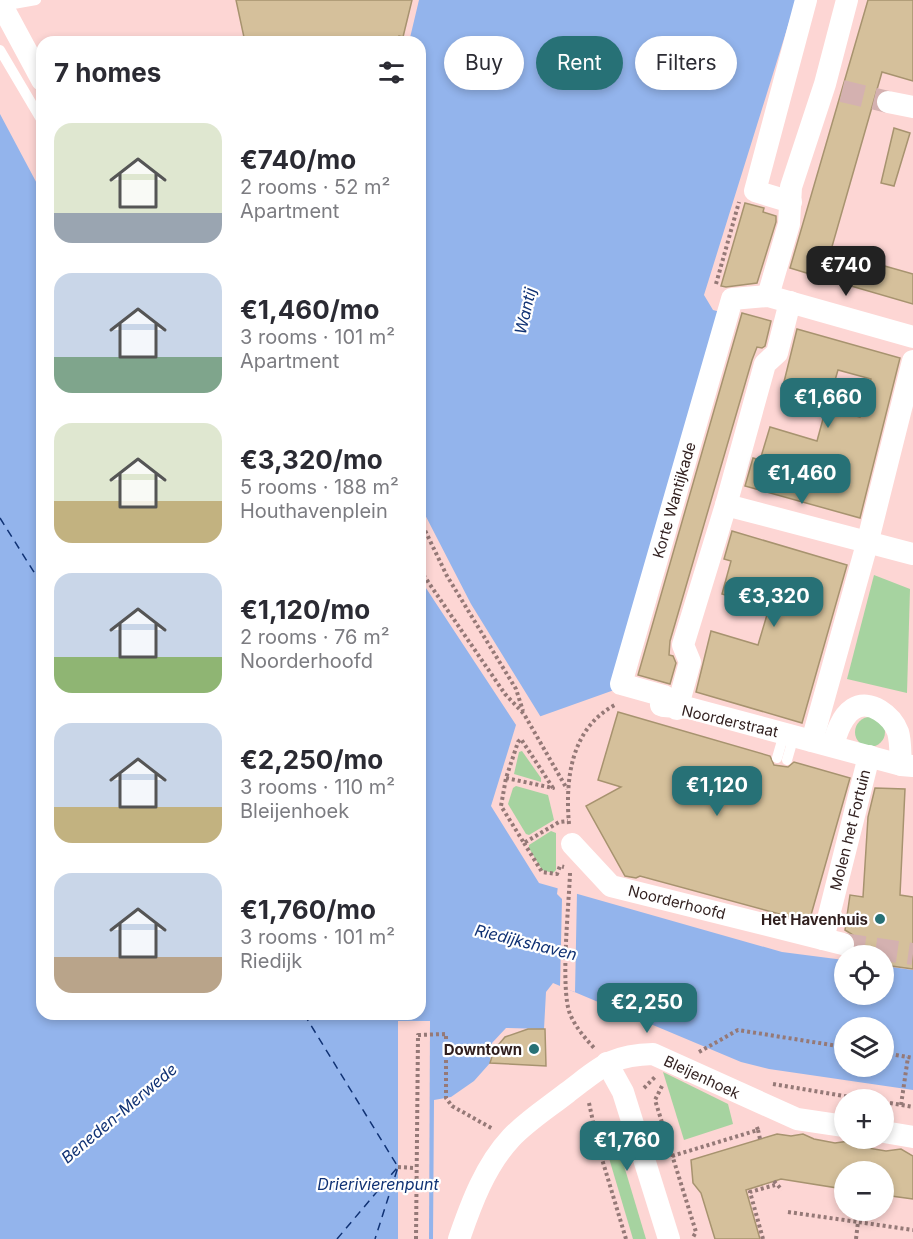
<!DOCTYPE html>
<meta charset="utf-8">
<style>
body{margin:0;font-family:Inter,sans-serif;background:#f7f7f7;color:#2b2b33;height:100vh;display:flex;flex-direction:column;font-size:22px;white-space:nowrap}
*{box-sizing:border-box;margin:0}
p{font-size:20px;color:#7c7c81}
.icon{flex:none;width:33px;height:33px;fill:none;stroke:currentColor;stroke-width:2;stroke-linecap:round;stroke-linejoin:round}
.map{position:relative;flex:1;overflow:hidden}
.details{position:absolute;left:36px;top:36px;width:390px;height:984px;display:flex;flex-direction:column;background:#fff;border-radius:18px;box-shadow:0 3px 9px #0003}
.details>*{flex:none}
.guide{position:absolute;left:444px;top:36px;width:378px;height:54px;display:flex;gap:12px}
.buttons{position:absolute;left:834px;top:945px;display:grid;gap:12px}
.buttons a{display:grid;place-items:center;width:60px;height:60px;border-radius:50%;background:#fff;box-shadow:0 3px 9px #0003;font-size:30px}
.price{position:absolute;translate:-50% -51px;padding:0 14px;border-radius:12px;background:#277176;color:#fff;font-size:20px;line-height:39px;filter:drop-shadow(0 2px 3px #0008)}
.price::after{content:'';position:absolute;left:50%;top:36px;width:18px;height:14px;margin-left:-9px;background:inherit;clip-path:polygon(0 0,100% 0,50% 100%)}
.price.selected{background:#222;color:#fff}
ul{padding:0;list-style:none}
li{display:flex;align-items:center;gap:18px;height:150px;padding:0 18px}
li span{display:grid;place-items:center;flex:none;width:168px;height:120px;border-radius:18px;color:#555}
li>.icon{margin-inline-start:auto}
span .icon{width:72px;height:72px;fill:#fffc;stroke-width:1}
li b{font-size:26px}
h2{display:flex;justify-content:space-between;align-items:center;height:72px;padding:0 18px;font-size:26px}
.chip{padding:0 21px;border-radius:27px;background:#fff;box-shadow:0 3px 9px #0003;font-size:21px;line-height:54px}
.chip.selected{background:#277176;color:#fff}
.map>svg:first-child{display:block}
.green{fill:#a6d3a0}
.water{fill:#93b4ec;fill-rule:evenodd}
.pier{fill:#fdd6d4}
.lines{fill:none;stroke-linecap:round;stroke-linejoin:round}
.ferry{stroke:#103274;stroke-width:1.5;stroke-dasharray:8 6;stroke-linecap:butt}
.building{fill:#d5c09b;stroke:#a7936f;stroke-width:1.5}
.street-tunnel{stroke:#d4b1b0;stroke-width:22;stroke-dasharray:22 11;stroke-linecap:butt}
.path{stroke:#957977;stroke-width:4;stroke-dasharray:3 3;stroke-linecap:butt}
.lane{stroke:#fff;stroke-width:10}
.street{stroke:#fff;stroke-width:22}
.poi-dot{fill:#277176;stroke:#fff;stroke-width:2}
.labels{text-anchor:middle;dominant-baseline:central;stroke-width:4.5;stroke-linejoin:round;paint-order:stroke}
.street-label{font-size:15px;fill:#301f1e;stroke:#fff}
.poi-label{font-size:15px;font-weight:bold;fill:#301f1e;stroke:#fff;text-anchor:end}
.water-label{font-size:16px;font-style:italic;fill:#103274;stroke:#fff}
</style>
<div class="map">
<svg width="913" height="1239" viewBox="0 0 913 1239">
<rect width="100%" height="100%" fill="#fdd6d4"/>
<g class="green">
<path d="M874 575 910 589 907 693 847 679Z"/>
<circle cx="870" cy="732" r="15"/>
<path d="M522 751 541 778V782L514 774 519 752Z"/>
<path d="M516 786 548 795 554 820 529 835 526 834 508 804 513 788Z"/>
<path d="M551 831 556 833V870L553 873 542 870 529 848V845Z"/>
<path d="M663 1072 728 1104 733 1124 684 1140Z"/>
<path d="M616 1139 646 1239H633L606 1148 609 1141Z"/>
</g>
<path class="water" d="M419 0H796L704 295 713 310 724 313 617 689 516 725 491 806 539 883 782 952 844 960V994H884V966L913 970V1090L769 1069 741 1062 553 983 546 992 544 1029 506 1028 492 1043 490 1063 474 1081 451 1097 434 1100 433 1239H0V114L42 193V1014H420V42H409ZM844 1028H884V1066H844Z"/>
<g class="pier">
<path d="M420 505 471 604 542 719 518 728 420 579V553L424 557 425 550 420 548 424 547 420 539Z"/>
<path d="M558 886 577 892 575 992 560 987 562 899 557 894Z"/>
<path d="M398 1021H430L429 1239H398Z"/>
</g>
<g class="lines">
<g class="ferry">
<path d="M0 518 42 585"/>
<path d="M304 1014 398 1167 375 1239"/>
<path d="M337 1239 397 1168"/>
</g>
</g>
<g class="building">
<path d="M236 0H412L403 37 399 36 398 42H245Z"/>
<path d="M868 0H913V81L882 72 823 278 790 268Z"/>
<path d="M894 128 910 133 894 186 881 183Z"/>
<path d="M745 203 764 208 763 212 776 216V222L757 283 726 287 721 286Z"/>
<path d="M860 259 913 274V304L851 286Z"/>
<path d="M742 313 771 321 765 346 762 348 757 347 752 360 670 641 669 655 673 656 676 663 670 684 638 675Z"/>
<path d="M797 329 900 358 860 518 745 486 753 458 760 460 770 427 817 441 826 408 860 417 871 379 838 370 828 404 782 390Z"/>
<path d="M732 531 847 565 802 723 696 692 711 631 758 645 769 608 722 594 731 561 724 559Z"/>
<path d="M618 712 770 756 774 765 788 767 794 762 850 778 809 922 640 876 636 878 625 876 586 806 621 787 598 780Z"/>
<path d="M875 788 905 789 900 895 913 897V969L884 965V956H849L856 947 853 935 845 930 850 895 863 897 868 817Z"/>
<path d="M528 1029H545L546 1066 490 1063 494 1050 505 1037Z"/>
<path d="M777 1134 791 1136 803 1134 814 1139 835 1143 849 1141 856 1146 886 1151 901 1149 913 1156V1199L884 1195V1172H844V1189L781 1179 746 1190 760 1239H715L701 1193 693 1183 691 1160Z"/>
</g>
<g class="lines">
<g class="street-tunnel">
<path d="M842 91 888 102"/>
<path d="M843 944 913 954"/>
</g>
<g class="path">
<path d="M716 284 739 202"/>
<path d="M420 520 447 576 516 689 523 711"/>
<path d="M420 570 505 694 524 714 567 789"/>
<path d="M506 778 553 788 521 739 518 742 506 778 501 806 524 843 559 822 568 821"/>
<path d="M569 824C565 779 571 728 615 705"/>
<path d="M524 843 542 872 557 874 560 866 564 867"/>
<path d="M570 873C569 904 560 989 570 1014 576 1028 585 1038 595 1049"/>
<path d="M699 1052 738 1030 844 1047"/>
<path d="M884 1053 913 1058"/>
<path d="M773 1084 868 1100"/>
<path d="M662 1086 655 1100 696 1232 692 1239"/>
<path d="M644 1088 656 1076"/>
<path d="M884 1102 913 1107"/>
<path d="M589 1103 599 1149 626 1239"/>
<path d="M901 1105 908 1057"/>
<path d="M758 1130 760 1139"/>
<path d="M672 1156 758 1130 756 1125"/>
<path d="M398 1167 415 1168"/>
<path d="M774 1181 782 1190"/>
<path d="M788 1212 858 1222"/>
<path d="M416 1239 418 1035 446 1034V1098L452 1106 493 1129"/>
<path d="M763 1239 750 1192 775 1185"/>
<path d="M856 1239 858 1222 913 1230"/>
</g>
<g class="lane">
<path d="M2 6 36 0"/>
<path d="M0 50 42 121"/>
<path d="M777 758 784 734"/>
<path d="M787 760 794 736"/>
</g>
<g class="street">
<path d="M0 2 42 80"/>
<path d="M888 102 913 107"/>
<path d="M791 202 755 191 806 0"/>
<path d="M768 296 789 224 791 187 825 84 847 0"/>
<path d="M726 505 913 554"/>
<path d="M661 705 664 696 621 684 732 299 768 296 913 337"/>
<path d="M664 706 689 708 901 765 913 766"/>
<path d="M677 709 690 662 683 645 726 505 765 364 777 353 790 302"/>
<path d="M812 741 867 544 913 361"/>
<path d="M833 746C836 734 841 717 853 709 870 698 892 716 898 732 901 742 900 755 901 765"/>
<path d="M572 844 611 886 843 944"/>
<path d="M823 939 869 756"/>
<path d="M607 1063 623 1092 669 1239"/>
<path d="M884 1132 913 1137"/>
<path d="M459 1239C471 1204 485 1166 511 1138 527 1121 549 1107 568 1092 600 1068 610 1055 653 1054L797 1119 844 1126"/>
</g>
</g>
<g class="poi-dot">
<circle cx="880" cy="919" r="6"/>
<circle cx="534" cy="1049" r="6"/>
</g>
<g class="labels">
<g class="street-label">
<text transform="translate(674 500) rotate(-74)">Korte Wantijkade</text>
<text transform="translate(730 721) rotate(13)">Noorderstraat</text>
<text transform="translate(850 830) rotate(-76)">Molen het Fortuin</text>
<text transform="translate(677 902) rotate(14)">Noorderhoofd</text>
<text transform="translate(702 1077) rotate(25)">Bleijenhoek</text>
</g>
<g class="poi-label">
<text x="868" y="919">Het Havenhuis</text>
<text x="522" y="1049">Downtown</text>
</g>
<g class="water-label">
<text transform="translate(525 311) rotate(-77)">Wantij</text>
<text transform="translate(526 942) rotate(14)">Riedijkshaven</text>
<text transform="translate(119 1113) rotate(-40)">Beneden-Merwede</text>
<text x="378" y="1184">Drierivierenpunt</text>
</g>
</g>
</svg>
<div class="buttons">
<a><svg class="icon" aria-label="locate" viewBox="0 0 24 24"><circle cx="12" cy="12" r="6"/><path d="M12 2v4M12 18v4M2 12h4M18 12h4"/></svg></a>
<a><svg class="icon" aria-label="layers" viewBox="0 0 24 24"><path d="M12 4l9 5-9 5-9-5zM3 14l9 5 9-5"/></svg></a>
<a>+</a>
<a>−</a>
</div>
<b class="price selected" style="left:846px;top:297px">€740</b>
<b class="price" style="left:828px;top:429px">€1,660</b>
<b class="price" style="left:802px;top:505px">€1,460</b>
<b class="price" style="left:774px;top:628px">€3,320</b>
<b class="price" style="left:717px;top:817px">€1,120</b>
<b class="price" style="left:647px;top:1034px">€2,250</b>
<b class="price" style="left:627px;top:1172px">€1,760</b>
<div class="guide">
<a class="chip">Buy</a>
<a class="chip selected">Rent</a>
<a class="chip">Filters</a>
</div>
<section class="details">
<h2>7 homes<svg class="icon" aria-label="filters" viewBox="0 0 24 24"><path d="M4 7h16M4 17h16"/><circle cx="9" cy="7" r="2"/><circle cx="15" cy="17" r="2"/></svg></h2>
<ul>
<li><span style="background:linear-gradient(#dfe7d0 75%,#9aa5b1 0)"><svg class="icon" aria-label="home" viewBox="0 0 24 24"><path d="M3 11l9-7 9 7M6 9v11h12V9"/></svg></span><div><b>€740/mo</b><p>2 rooms · 52 m²</p><p>Apartment</p></div></li>
<li><span style="background:linear-gradient(#c9d6e8 70%,#7fa58c 0)"><svg class="icon" aria-label="home" viewBox="0 0 24 24"><path d="M3 11l9-7 9 7M6 9v11h12V9"/></svg></span><div><b>€1,460/mo</b><p>3 rooms · 101 m²</p><p>Apartment</p></div></li>
<li><span style="background:linear-gradient(#dfe7d0 65%,#c2b280 0)"><svg class="icon" aria-label="home" viewBox="0 0 24 24"><path d="M3 11l9-7 9 7M6 9v11h12V9"/></svg></span><div><b>€3,320/mo</b><p>5 rooms · 188 m²</p><p>Houthavenplein</p></div></li>
<li><span style="background:linear-gradient(#c9d6e8 70%,#8fb573 0)"><svg class="icon" aria-label="home" viewBox="0 0 24 24"><path d="M3 11l9-7 9 7M6 9v11h12V9"/></svg></span><div><b>€1,120/mo</b><p>2 rooms · 76 m²</p><p>Noorderhoofd</p></div></li>
<li><span style="background:linear-gradient(#c9d6e8 70%,#c2b280 0)"><svg class="icon" aria-label="home" viewBox="0 0 24 24"><path d="M3 11l9-7 9 7M6 9v11h12V9"/></svg></span><div><b>€2,250/mo</b><p>3 rooms · 110 m²</p><p>Bleijenhoek</p></div></li>
<li><span style="background:linear-gradient(#c9d6e8 70%,#b9a48a 0)"><svg class="icon" aria-label="home" viewBox="0 0 24 24"><path d="M3 11l9-7 9 7M6 9v11h12V9"/></svg></span><div><b>€1,760/mo</b><p>3 rooms · 101 m²</p><p>Riedijk</p></div></li>
</ul>
</section>
</div>
